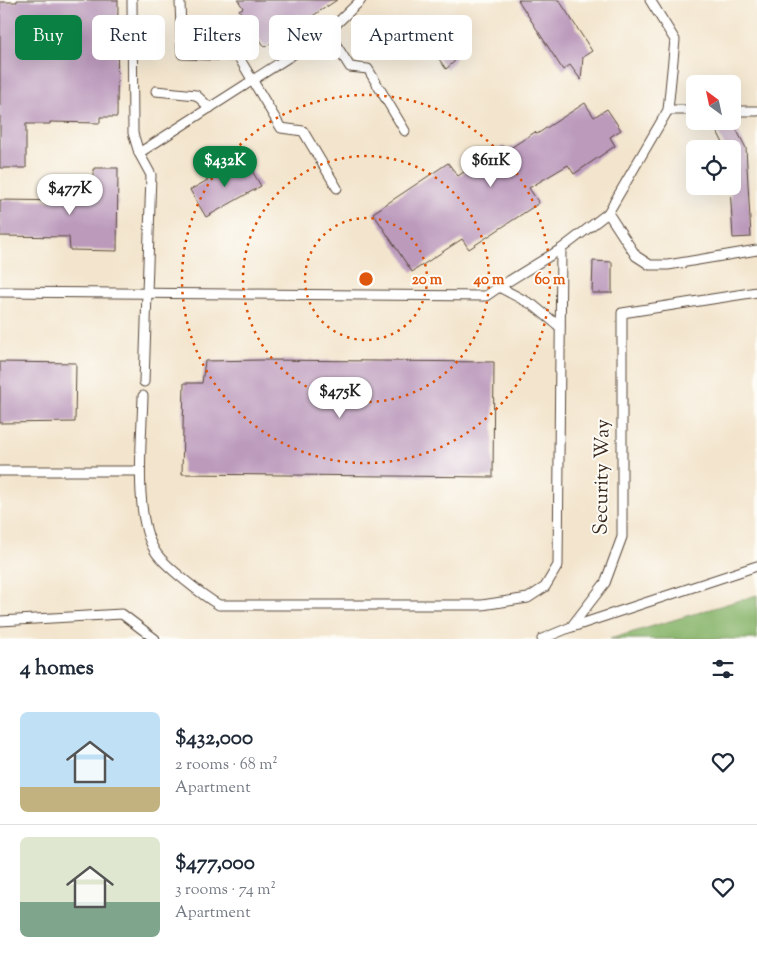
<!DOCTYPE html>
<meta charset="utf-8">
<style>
body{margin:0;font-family:"Sorts Mill Goudy",serif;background:#f2f2f3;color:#1f2937;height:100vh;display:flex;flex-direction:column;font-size:19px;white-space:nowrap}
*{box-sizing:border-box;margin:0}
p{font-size:16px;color:#747a83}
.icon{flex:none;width:28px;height:28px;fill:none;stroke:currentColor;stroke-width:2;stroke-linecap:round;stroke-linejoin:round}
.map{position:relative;height:639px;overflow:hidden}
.drawer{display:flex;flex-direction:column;background:#fff;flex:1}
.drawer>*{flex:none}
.guide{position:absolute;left:15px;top:15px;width:500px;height:45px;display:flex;gap:10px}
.needle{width:32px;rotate:327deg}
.controls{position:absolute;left:686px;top:75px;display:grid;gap:10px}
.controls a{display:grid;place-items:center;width:55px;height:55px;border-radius:8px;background:#fff;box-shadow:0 5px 20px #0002;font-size:25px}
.price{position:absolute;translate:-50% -42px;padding:0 11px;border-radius:18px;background:#fff;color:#222;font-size:16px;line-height:32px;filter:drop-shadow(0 1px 2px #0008)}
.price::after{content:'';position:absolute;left:50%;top:30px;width:15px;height:11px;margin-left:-8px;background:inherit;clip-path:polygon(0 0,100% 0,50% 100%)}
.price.current{background:#0b8043;color:#fff}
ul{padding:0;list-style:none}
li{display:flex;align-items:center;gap:15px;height:125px;padding:0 20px}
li+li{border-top:1px solid #e0e1e3}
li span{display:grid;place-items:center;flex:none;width:140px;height:100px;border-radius:8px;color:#555}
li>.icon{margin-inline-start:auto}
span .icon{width:60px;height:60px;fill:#fffc;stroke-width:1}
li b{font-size:21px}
h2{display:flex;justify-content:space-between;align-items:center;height:60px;padding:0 20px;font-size:21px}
.chip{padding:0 18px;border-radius:8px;background:#fff;box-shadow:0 5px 20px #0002;font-size:18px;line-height:45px}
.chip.current{background:#0b8043;color:#fff}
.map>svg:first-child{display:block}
.forest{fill:#8ab66d;stroke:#627046}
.building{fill:#bb9abc}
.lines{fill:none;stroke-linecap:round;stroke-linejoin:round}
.lane-casing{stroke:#574638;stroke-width:11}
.lane{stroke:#fff;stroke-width:9}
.ring{fill:none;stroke:#df570d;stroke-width:2.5;stroke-dasharray:2.5 5}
.labels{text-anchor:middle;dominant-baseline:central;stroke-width:4;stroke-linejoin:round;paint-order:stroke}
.street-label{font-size:20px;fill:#3b2a1e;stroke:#fdfcf7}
.centre{fill:#df570d;stroke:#fdfcf7;stroke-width:2.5}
.ring-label{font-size:15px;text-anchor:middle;font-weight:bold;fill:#df570d;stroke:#fdfcf7;stroke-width:4;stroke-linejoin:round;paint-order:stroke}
</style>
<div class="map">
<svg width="757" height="639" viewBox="0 0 757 639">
<rect width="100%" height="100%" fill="#fdfcf7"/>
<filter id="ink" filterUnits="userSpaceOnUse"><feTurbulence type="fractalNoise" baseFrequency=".02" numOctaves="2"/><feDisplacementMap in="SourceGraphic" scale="10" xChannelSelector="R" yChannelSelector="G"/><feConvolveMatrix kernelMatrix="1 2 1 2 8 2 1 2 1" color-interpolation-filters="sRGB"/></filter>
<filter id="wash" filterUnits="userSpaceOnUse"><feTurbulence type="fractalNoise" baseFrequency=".0096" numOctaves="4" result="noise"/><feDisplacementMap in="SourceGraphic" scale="20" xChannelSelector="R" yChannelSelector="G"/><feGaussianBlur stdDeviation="1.12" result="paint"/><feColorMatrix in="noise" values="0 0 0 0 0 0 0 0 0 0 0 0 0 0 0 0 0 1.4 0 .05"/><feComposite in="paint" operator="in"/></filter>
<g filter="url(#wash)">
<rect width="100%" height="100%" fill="#f3e5cd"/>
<path class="forest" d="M757 595V639H610Z"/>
<g id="blocks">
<g class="building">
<path d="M17 0H118L117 117H100V123L50 122V124H26V168H0V2H17Z"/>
<path d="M238 0H337L265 47 239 10 243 8Z"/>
<path d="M518 0H559L592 51 583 57 581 80 570 65 563 70Z"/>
<path d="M445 50H452L456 56 454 62 446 69 439 59 440 53Z"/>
<path d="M585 103 594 117 607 109 621 130 610 137 615 146 574 174 568 165 529 188 539 203 469 249 462 239 412 272 373 213 448 163 458 176 503 146 506 151 535 132 537 134Z"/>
<path d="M733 123 746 148 751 237 733 238 730 186H732V149H726L717 131Z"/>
<path d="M245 159 261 186 206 217 190 190Z"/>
<path d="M94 168H118L117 251 70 250 69 237 0 236V200L75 201 76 189H93Z"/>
<path d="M593 261 612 262V293H592Z"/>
<path d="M262 360 494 362 493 477 182 474 184 383H202L205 361Z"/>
<path d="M0 362 76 363 75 422 0 423Z"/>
</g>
</g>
</g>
<g filter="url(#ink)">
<use href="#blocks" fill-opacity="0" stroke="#574638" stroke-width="1"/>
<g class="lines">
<g class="lane-casing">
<g id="lane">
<path d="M132 0 133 133 139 153 151 175 144 382"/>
<path d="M180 3 182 54 238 56 281 128 303 131 337 188"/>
<path d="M328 32 350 67 368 69 405 131"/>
<path d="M156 91 196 95 210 108"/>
<path d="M668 110H695"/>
<path d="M732 111H757"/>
<path d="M139 153 328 32 361 0"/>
<path d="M608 213 636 256 650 265H668L757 250"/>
<path d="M499 287 561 249 608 213 668 110 675 40 650 0"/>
<path d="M0 292 486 296 499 287 533 305 560 327"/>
<path d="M143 396C142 438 133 516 155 551 163 565 205 597 219 605H482L528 598 545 587 558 565 561 249"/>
<path d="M0 471H140"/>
<path d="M0 621 122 614 155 639"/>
<path d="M572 627 757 566"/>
<path d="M542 639 571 627 605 583 622 537V313L757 292"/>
</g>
</g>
<use href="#lane" class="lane"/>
</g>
</g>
<g class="ring">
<circle cx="366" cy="279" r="61"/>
<circle cx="366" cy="279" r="123"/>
<circle cx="366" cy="279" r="184"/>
</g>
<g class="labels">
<g class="street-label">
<text transform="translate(603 477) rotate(-89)">Security Way</text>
</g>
</g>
<circle cx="366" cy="279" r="8" class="centre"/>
<g class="ring-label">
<text x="427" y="284">20 m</text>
<text x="489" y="284">40 m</text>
<text x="550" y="284">60 m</text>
</g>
</svg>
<div class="controls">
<a><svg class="needle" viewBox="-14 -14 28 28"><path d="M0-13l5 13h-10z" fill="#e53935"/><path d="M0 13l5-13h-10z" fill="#747a83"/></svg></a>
<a><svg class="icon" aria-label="locate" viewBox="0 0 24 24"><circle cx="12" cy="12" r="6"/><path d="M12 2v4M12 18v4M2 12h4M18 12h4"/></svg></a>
</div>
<b class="price current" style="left:225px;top:188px">$432K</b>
<b class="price" style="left:491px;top:188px">$611K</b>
<b class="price" style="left:70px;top:216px">$477K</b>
<b class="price" style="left:340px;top:419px">$475K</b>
<div class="guide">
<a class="chip current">Buy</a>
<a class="chip">Rent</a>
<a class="chip">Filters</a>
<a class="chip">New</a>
<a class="chip">Apartment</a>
</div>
</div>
<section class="drawer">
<h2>4 homes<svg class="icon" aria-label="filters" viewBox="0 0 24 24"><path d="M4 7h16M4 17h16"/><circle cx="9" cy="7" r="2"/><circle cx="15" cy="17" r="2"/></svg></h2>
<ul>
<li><span style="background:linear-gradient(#bfe0f5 75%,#c2b280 0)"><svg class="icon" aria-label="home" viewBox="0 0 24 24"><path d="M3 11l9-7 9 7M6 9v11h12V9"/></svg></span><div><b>$432,000</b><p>2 rooms · 68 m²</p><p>Apartment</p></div><svg class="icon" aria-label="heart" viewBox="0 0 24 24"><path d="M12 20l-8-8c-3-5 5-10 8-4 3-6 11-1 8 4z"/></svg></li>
<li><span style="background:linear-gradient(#dfe7d0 65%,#7fa58c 0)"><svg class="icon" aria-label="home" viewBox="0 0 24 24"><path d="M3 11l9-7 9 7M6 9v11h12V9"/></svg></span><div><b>$477,000</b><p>3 rooms · 74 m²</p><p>Apartment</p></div><svg class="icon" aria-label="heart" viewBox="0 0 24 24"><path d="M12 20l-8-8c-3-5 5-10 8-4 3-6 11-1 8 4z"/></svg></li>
</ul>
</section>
